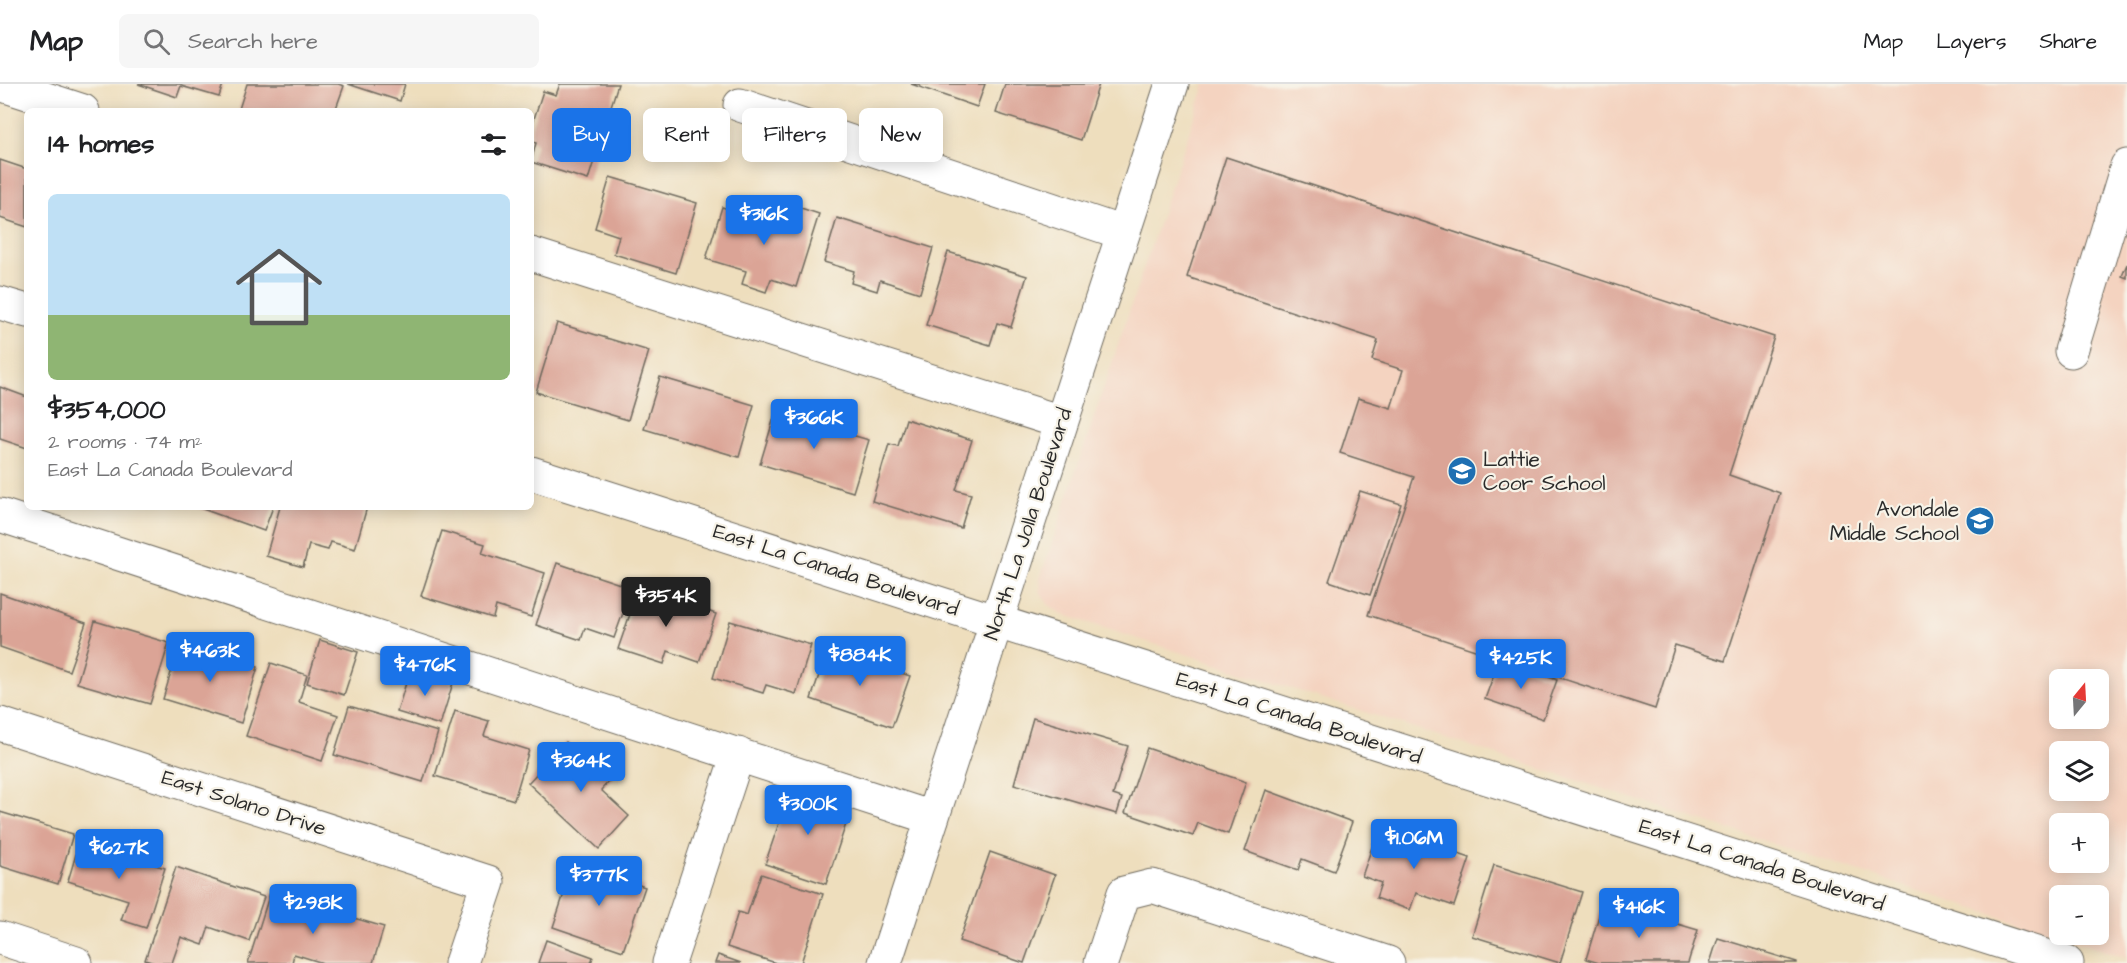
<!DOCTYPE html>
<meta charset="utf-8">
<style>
body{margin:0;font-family:"Architects Daughter",sans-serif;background:#f6f6f6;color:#202124;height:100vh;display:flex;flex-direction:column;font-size:22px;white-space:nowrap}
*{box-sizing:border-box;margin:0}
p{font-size:20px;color:#757577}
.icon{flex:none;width:33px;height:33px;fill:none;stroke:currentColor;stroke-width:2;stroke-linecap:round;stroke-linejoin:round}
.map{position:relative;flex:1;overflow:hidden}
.drawer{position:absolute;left:24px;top:24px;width:510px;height:402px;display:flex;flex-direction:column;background:#fff;border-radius:9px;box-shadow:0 3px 15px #0003}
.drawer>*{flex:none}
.hud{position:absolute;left:552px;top:24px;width:570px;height:54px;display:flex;gap:12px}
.needle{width:39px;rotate:18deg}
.tools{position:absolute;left:2049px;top:585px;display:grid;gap:12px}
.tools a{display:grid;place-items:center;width:60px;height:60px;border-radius:9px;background:#fff;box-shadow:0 3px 15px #0003;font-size:30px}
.price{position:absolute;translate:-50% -51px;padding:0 14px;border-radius:6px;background:#1a73e8;color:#fff;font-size:20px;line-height:39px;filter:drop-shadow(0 2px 3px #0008)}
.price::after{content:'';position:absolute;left:50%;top:36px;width:18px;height:14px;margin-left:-9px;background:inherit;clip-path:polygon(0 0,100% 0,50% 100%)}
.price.on{background:#222;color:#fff}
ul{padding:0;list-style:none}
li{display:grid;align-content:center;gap:12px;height:318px;padding:0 24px}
li span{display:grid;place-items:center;height:186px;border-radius:9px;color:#555}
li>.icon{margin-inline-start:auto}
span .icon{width:108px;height:108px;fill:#fffc;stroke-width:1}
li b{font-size:26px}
h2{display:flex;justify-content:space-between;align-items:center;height:72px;padding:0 24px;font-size:26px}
.chip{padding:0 21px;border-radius:9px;background:#fff;box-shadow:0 3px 15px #0003;font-size:21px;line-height:54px}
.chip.on{background:#1a73e8;color:#fff}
header{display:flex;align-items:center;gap:36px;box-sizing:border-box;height:84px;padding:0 30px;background:#fff;border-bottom:2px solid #e0e0e0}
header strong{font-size:28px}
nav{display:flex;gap:33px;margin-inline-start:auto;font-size:21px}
.search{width:420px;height:54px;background:#f6f6f6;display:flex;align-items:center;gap:15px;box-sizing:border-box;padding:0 21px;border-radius:9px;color:#757577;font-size:22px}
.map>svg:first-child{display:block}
.built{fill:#f4d3c0;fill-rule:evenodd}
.building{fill:#dba496}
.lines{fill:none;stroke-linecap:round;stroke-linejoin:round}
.minor-casing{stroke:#6f6a5e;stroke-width:35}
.minor{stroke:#fff;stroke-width:33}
.labels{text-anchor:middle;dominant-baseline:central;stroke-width:4.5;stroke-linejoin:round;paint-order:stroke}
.poi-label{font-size:21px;fill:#2b2b2b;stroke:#f7f3e8;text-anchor:start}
.street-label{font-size:21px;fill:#2b2b2b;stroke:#f7f3e8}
</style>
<header>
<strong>Map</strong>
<div class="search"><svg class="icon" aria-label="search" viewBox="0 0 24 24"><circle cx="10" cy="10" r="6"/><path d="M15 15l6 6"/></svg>Search here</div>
<nav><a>Map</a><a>Layers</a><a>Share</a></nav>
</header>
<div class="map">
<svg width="2127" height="879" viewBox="0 0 2127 879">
<rect width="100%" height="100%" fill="#f7f3e8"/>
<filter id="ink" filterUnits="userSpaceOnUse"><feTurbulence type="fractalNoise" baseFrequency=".0167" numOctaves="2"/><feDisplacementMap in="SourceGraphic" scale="12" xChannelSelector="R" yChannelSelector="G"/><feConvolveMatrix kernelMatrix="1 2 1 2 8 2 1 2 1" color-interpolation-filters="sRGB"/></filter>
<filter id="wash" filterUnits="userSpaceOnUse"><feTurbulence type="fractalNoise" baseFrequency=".008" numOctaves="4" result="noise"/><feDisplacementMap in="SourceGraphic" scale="24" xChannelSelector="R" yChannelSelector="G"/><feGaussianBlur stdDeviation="1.35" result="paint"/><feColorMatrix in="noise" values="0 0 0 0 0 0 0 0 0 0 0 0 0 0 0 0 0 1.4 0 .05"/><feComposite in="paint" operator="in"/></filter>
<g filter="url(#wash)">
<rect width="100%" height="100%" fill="#eedebd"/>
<path class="built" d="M1205 0H2127V874L1061 530 1048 520 1041 510 1040 495ZM2060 596H2098V634H2060ZM2060 668H2098V706H2060ZM2060 740H2098V778H2060ZM2060 812H2098V850H2060Z"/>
<g id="blocks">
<g class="building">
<path d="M138 0H223L219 13 181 2 177 13Z"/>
<path d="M247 0H338L344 2 335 27H244L239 25Z"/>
<path d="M348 0H405L400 17Z"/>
<path d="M560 0H618L588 96 531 78 536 59 531 57V44L543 7 556 11Z"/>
<path d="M911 0H985L977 23Z"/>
<path d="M1005 0H1099L1081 56 996 29Z"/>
<path d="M1226 73 1774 253 1729 391 1780 409 1725 577 1675 561 1655 625 1368 531 1414 393 1340 369 1358 314 1391 324 1403 286 1372 276 1378 256 1187 193Z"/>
<path d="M0 76 27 85V143L0 134Z"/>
<path d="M610 93 697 119 676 189 614 170 619 152 595 144Z"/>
<path d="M789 120 819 130 796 203 771 195 766 208 742 200 746 187 706 175 722 123 782 142Z"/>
<path d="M837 134 933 164 920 209 880 196 877 207 851 199 854 187 824 178Z"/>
<path d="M948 168 1027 192 1011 243 997 239 990 261 926 241Z"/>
<path d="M2127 180V194L2122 192Z"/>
<path d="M557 239 649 267 628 336 536 308Z"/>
<path d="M660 293 754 321 739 373 644 345Z"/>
<path d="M0 303 27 313V364L0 355Z"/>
<path d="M797 321 821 328 817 341 869 356 853 408 760 380 776 327 794 332Z"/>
<path d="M906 335 972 356 956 406 971 410 961 444 872 417 889 360 898 362Z"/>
<path d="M1360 407 1401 420 1370 511 1329 497Z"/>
<path d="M197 423H273L264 447Z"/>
<path d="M280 423H367L355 465 331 458 328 466 309 461 303 483 266 472Z"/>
<path d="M442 447 485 460 482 469 545 489 531 533 496 522 493 534 421 512Z"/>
<path d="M557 479 632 504 614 554 585 544 581 556 536 541Z"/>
<path d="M639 504 716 530 699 578 668 567 664 580 618 565Z"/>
<path d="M0 509 86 539 69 587 0 563Z"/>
<path d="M95 537 169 559 150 620 77 599Z"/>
<path d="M730 537 811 561 796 610 766 601 763 609 713 594Z"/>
<path d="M320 556 358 568 344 611 307 599Z"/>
<path d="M180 559 258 583 241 639 163 615Z"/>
<path d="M828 564 910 592 892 643 811 615Z"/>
<path d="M1499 576 1557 596 1543 635 1485 615Z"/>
<path d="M271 579 307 591 299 618 338 631 322 677 246 652Z"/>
<path d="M410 586 453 599 440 641 397 628Z"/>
<path d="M349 622 438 648 423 698 334 671Z"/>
<path d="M455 627 489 637 484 652 529 666 514 716 435 692Z"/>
<path d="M1033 634 1128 662 1113 711 1122 714 1117 730 1014 700Z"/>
<path d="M566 658 580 671 587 663 616 689 601 706 629 732 599 765 528 699Z"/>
<path d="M1147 664 1246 698 1228 750 1198 739 1193 752 1125 729Z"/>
<path d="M791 704 851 725 826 800 765 780Z"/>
<path d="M1266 706 1352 738 1334 787 1302 775 1298 786 1245 767Z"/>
<path d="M0 728 73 750 58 800 0 782Z"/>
<path d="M1379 743 1470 774 1454 822 1416 809 1410 826 1376 814 1381 799 1362 792Z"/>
<path d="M80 757 165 784 146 844 121 836 128 816 68 797Z"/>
<path d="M990 768 1055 791 1024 879 959 857Z"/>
<path d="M574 779 645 803 623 867 553 843Z"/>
<path d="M1494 781 1582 808 1560 879 1472 852Z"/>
<path d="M176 783 264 813 249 857 209 843 203 861 181 853 172 879H155L145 876Z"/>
<path d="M761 790 823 810 801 879H776L727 863 738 828 747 831Z"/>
<path d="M270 809 384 843 373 879H323L294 870 292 879H248Z"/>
<path d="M1603 818 1698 846 1688 879H1599L1586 875Z"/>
<path d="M1718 854 1797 878V879H1710Z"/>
<path d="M546 856 593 873 591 879H538Z"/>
<path d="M718 871 741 879H715Z"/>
</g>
</g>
</g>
<g filter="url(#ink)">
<use href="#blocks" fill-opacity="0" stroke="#6f6a5e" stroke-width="1.5"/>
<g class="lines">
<g class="minor-casing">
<g id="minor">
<path d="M0 0 83 27"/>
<path d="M740 21 1123 149"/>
<path d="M531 170 1061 338"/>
<path d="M0 219 27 227"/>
<path d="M2071 267 2127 82"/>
<path d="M531 389 2067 879"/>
<path d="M0 431 932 734"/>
<path d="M0 640 488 798 461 879"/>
<path d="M0 854 76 879"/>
<path d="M669 879 738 670"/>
<path d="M885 879 1172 0"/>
<path d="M1101 879 1124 809 1152 802 1388 879"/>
</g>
</g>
<use href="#minor" class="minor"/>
</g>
</g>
<defs>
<g id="school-disc" transform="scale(1.5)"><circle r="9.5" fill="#1f6fb2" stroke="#f7f3e8"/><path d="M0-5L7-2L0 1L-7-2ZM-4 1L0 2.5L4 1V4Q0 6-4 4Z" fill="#fff"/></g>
</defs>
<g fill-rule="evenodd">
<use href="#school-disc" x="1462" y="387"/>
<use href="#school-disc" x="1980" y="437"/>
</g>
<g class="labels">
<g class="poi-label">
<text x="1483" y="375">Lattie<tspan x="1483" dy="24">Coor School</tspan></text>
<text x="1959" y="425" text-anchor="end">Avondale<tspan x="1959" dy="24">Middle School</tspan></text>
</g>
<g class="street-label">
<text transform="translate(1028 440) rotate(-72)">North La Jolla Boulevard</text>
<text transform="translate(836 486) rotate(18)">East La Canada Boulevard</text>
<text transform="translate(1299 634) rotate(18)">East La Canada Boulevard</text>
<text transform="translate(244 719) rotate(18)">East Solano Drive</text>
<text transform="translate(1762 781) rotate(18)">East La Canada Boulevard</text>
</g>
</g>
</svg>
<div class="tools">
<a><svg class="needle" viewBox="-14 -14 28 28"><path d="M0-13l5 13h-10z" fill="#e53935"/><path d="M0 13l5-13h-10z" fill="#757577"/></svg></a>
<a><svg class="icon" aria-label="layers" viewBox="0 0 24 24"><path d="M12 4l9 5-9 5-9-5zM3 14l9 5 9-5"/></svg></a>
<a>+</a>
<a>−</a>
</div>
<b class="price" style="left:764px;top:162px">$316K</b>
<b class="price" style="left:814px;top:366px">$366K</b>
<b class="price on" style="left:666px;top:544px">$354K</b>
<b class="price" style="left:210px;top:599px">$463K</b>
<b class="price" style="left:860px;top:603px">$884K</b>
<b class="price" style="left:1521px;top:606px">$425K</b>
<b class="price" style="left:425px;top:613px">$476K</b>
<b class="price" style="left:581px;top:709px">$364K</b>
<b class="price" style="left:808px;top:752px">$300K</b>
<b class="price" style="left:1414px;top:786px">$1.06M</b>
<b class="price" style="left:119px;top:796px">$627K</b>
<b class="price" style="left:599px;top:823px">$377K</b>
<b class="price" style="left:313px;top:851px">$298K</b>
<b class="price" style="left:1639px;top:855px">$416K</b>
<div class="hud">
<a class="chip on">Buy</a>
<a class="chip">Rent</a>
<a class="chip">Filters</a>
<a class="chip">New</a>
</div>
<section class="drawer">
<h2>14 homes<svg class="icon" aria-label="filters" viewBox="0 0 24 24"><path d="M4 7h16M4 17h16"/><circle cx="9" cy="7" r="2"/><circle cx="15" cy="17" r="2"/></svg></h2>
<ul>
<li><span style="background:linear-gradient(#bfe0f5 65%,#8fb573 0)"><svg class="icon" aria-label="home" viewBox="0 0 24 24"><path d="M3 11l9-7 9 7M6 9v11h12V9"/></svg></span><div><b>$354,000</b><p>2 rooms · 74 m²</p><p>East La Canada Boulevard</p></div></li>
</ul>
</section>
</div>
